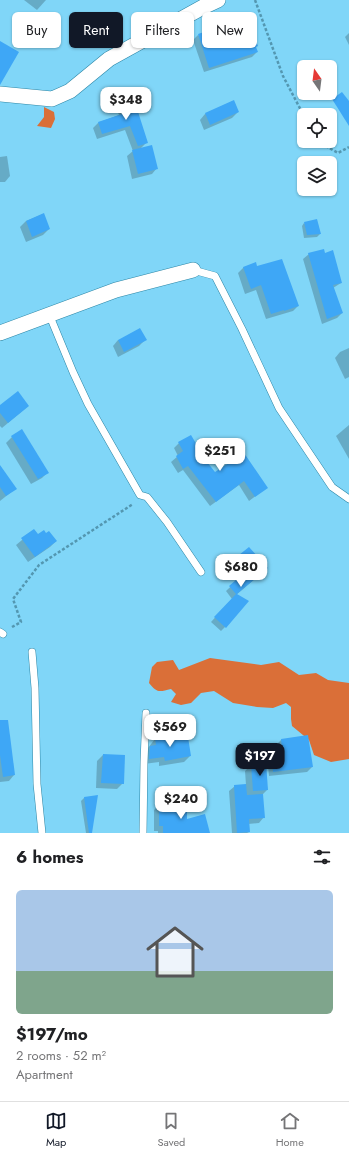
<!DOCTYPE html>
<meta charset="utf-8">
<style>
body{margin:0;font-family:Jost,sans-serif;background:#f6f6f6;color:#202124;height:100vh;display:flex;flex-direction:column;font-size:15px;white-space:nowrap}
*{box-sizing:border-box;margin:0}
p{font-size:13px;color:#757577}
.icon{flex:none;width:22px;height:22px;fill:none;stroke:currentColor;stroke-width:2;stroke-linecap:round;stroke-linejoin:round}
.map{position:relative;height:833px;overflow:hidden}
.panel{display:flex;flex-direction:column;background:#fff;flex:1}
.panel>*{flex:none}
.banner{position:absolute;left:12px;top:12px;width:325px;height:36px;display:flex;gap:8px}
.needle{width:26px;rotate:346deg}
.buttons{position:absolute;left:297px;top:60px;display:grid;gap:8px}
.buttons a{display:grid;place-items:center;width:40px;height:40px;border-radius:6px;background:#fff;box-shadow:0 1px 3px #0004;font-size:20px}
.price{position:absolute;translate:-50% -34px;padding:0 9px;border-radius:8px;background:#fff;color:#222;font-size:13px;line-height:26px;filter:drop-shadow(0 1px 2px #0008)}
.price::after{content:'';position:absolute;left:50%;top:24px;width:12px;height:9px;margin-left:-6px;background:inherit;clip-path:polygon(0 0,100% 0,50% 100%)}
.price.on{background:#111827;color:#fff}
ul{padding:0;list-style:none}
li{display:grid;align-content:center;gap:8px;height:212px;padding:0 16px}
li+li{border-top:1px solid #e0e0e0}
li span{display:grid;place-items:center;height:124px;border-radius:6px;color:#555}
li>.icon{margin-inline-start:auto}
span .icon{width:72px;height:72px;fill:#fffc;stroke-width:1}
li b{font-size:17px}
h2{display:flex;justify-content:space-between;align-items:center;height:48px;padding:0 16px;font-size:17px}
.chip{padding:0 14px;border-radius:6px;background:#fff;box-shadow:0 1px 3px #0004;font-size:14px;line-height:36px}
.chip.on{background:#111827;color:#fff}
.tab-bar{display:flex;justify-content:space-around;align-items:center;height:56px;border-top:1px solid #e0e0e0;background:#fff;font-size:11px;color:#757577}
.tab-bar a{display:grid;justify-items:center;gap:2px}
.tab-bar .on{color:#111827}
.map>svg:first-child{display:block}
.forest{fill:#da6f38}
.shadow{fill:#0003}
.building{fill:#3ea7f6}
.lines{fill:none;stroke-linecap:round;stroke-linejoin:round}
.lane-casing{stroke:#2b86a6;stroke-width:8}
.street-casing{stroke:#2b86a6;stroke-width:16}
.path{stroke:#5397b1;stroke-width:2.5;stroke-dasharray:3 2;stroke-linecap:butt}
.lane{stroke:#fff;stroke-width:7}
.street{stroke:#fff;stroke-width:15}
</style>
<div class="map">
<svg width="349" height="833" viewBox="0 0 349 833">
<rect width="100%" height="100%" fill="#80d6f8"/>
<g class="forest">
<path d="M44 107 54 112 55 119 51 128 37 126 44 117Z"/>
<path d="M210 658 261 665 279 662 299 675 316 673 328 680 349 683V759L331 762 314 755 309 740 292 726 291 719V707L286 703 273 708 257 707 233 703 214 691 201 693 191 703 181 705 171 702 176 694 171 689C159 692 157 693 149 683L152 667 157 662 173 660 179 670Z"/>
</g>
<g class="shadow">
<path d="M24 0H46L37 10Z"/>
<path d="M349 33V45L345 37Z"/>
<path d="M198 35 221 47 257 52 252 57 204 72 193 40Z"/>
<path d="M120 99 147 142 140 149 157 168 152 174 132 179 127 156 133 151 125 130 97 139 93 128 98 123 119 115 114 104Z"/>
<path d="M233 101 238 112 232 118 204 130 200 120 205 114Z"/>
<path d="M7 156 10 176 5 182H0V157Z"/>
<path d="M43 214 49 229 43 235 26 242 20 227 26 221Z"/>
<path d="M304 223 320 234 317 237 304 238 302 226Z"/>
<path d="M309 254 341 283 333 288 342 313 337 318 322 324 303 259Z"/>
<path d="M244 267H256L298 306 293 311 266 319 256 290 245 294 238 273Z"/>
<path d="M118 340H145L139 346 118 357 113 346Z"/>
<path d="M349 348V377L345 379 335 358 340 352Z"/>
<path d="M0 406H28L2 428 0 426Z"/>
<path d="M349 425V459L336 436Z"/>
<path d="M12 437 48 472 42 478 31 484 6 443Z"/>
<path d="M179 443 206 462 214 474 244 454 266 488 249 501 239 485 210 506 183 470 178 473 171 462 178 456 174 448Z"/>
<path d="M0 466 15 489 0 501Z"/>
<path d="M34 530 38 535 46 534 56 541 50 547 28 562 16 545Z"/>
<path d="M240 556 262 573 236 595 225 627 221 631 211 622 232 599 226 591 246 572 236 560Z"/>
<path d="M0 733 14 775 9 781 0 782Z"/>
<path d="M307 737 312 767 307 772 269 776 267 754 272 749H277L276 745 281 740Z"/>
<path d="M155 739 173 740 190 756 184 762 159 766V762L144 764V753Z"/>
<path d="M103 755 123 783 117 789 96 788 97 761Z"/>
<path d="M251 765 267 790 262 795 264 817 259 823 248 824 249 832 247 833H232L229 791 235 786 246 785 245 771Z"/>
<path d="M97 796 91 833H86L81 801 84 798Z"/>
<path d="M160 804 186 820 209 833H158V831H154V810Z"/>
</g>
<g class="building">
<path d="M216 28 222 45 253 34 258 46 256 47 258 52 209 68 198 34Z"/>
<path d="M0 41 19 52 0 85Z"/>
<path d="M342 92 349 101V126L332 99Z"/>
<path d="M132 93 148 143 138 146 130 126 102 134 98 122 125 113 119 98Z"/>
<path d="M234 100 239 112 210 125 205 113Z"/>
<path d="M152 145 158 169 138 174 132 150Z"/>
<path d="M44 213 50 229 32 237 26 221Z"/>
<path d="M317 219 321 234 307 235 304 222Z"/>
<path d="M324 249 325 253 333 250 342 283 333 285 343 313 327 319 308 253Z"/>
<path d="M282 259 299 306 284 311V310L271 314 261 285 251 289 243 267 256 262 257 266Z"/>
<path d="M140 328 147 340 124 352 118 340Z"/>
<path d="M18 391 29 406 8 423 0 413V405Z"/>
<path d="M22 429 49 473 38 479 11 436Z"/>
<path d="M191 435 207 462 215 472 244 453 268 488 255 497 244 481 216 502 188 466 183 469 176 456 183 451 178 442Z"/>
<path d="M0 465 17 489 6 496 0 487Z"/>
<path d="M34 529 38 534 44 530 46 533 49 531 57 541 35 557 21 538Z"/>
<path d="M249 547 268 568 237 594 249 601 226 628 214 617 236 594 229 586 250 568 239 555Z"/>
<path d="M0 720H8L15 775 3 777 0 755Z"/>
<path d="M173 735 174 739 188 737 191 756 165 761 164 757 149 759 150 746 156 745 155 738Z"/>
<path d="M308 735 313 767 273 772 272 748H282L281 739Z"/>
<path d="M103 754 125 755 124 784 101 783Z"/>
<path d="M266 762 268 790 253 791 251 764Z"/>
<path d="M246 784 247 795 263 794 265 818 249 819 250 832 237 833 234 785Z"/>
<path d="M98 795 92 833H89L84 797Z"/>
<path d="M159 803 187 804V819L205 814 210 833H163V826H159Z"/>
</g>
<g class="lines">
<g class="lane-casing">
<g id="lane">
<path d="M193 270 215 276 242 329 279 408 332 487 349 499"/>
<path d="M49 314 73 372 88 404 140 495 147 497 167 522 201 572"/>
<path d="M0 632 3 634"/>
<path d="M32 652 35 688 37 784 42 833"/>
<path d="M143 833 144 762 146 713"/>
</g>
</g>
<g class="street-casing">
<g id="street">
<path d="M0 94 52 99 70 91 109 59 203 7 218 0"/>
<path d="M0 333 116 290 193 270"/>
</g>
</g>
<g class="path">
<path d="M255 0 283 76 304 116"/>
<path d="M317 141 338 153 349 147"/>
<path d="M12 627 21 622 13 599 39 565 133 504"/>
</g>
<use href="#lane" class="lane"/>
<use href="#street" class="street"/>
</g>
</svg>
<div class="buttons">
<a><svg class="needle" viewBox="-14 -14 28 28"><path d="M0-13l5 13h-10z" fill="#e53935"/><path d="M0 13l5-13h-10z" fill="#757577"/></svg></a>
<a><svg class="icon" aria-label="locate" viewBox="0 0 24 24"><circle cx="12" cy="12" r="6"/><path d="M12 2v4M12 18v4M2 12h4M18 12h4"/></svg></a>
<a><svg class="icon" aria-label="layers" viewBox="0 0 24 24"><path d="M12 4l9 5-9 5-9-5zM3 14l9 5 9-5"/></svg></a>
</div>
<b class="price" style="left:126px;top:121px">$348</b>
<b class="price" style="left:220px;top:472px">$251</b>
<b class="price" style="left:241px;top:588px">$680</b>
<b class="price" style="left:170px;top:748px">$569</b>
<b class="price on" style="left:260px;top:777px">$197</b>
<b class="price" style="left:181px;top:820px">$240</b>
<div class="banner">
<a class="chip">Buy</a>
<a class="chip on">Rent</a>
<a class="chip">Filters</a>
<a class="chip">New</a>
</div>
</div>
<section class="panel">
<h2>6 homes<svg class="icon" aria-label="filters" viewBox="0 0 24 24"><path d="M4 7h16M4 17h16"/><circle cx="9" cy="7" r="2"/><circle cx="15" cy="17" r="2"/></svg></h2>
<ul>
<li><span style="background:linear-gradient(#a9c7e8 65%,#7fa58c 0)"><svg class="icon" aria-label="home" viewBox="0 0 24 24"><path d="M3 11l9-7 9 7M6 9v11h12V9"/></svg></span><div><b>$197/mo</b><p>2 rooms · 52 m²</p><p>Apartment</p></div></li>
</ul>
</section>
<nav class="tab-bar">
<a class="on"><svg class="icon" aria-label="map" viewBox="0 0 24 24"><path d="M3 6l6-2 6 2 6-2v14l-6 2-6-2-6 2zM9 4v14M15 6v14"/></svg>Map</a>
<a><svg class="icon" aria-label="saved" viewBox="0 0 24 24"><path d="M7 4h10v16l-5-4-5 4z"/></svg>Saved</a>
<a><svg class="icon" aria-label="home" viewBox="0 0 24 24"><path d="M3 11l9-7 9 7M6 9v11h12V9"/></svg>Home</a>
</nav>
